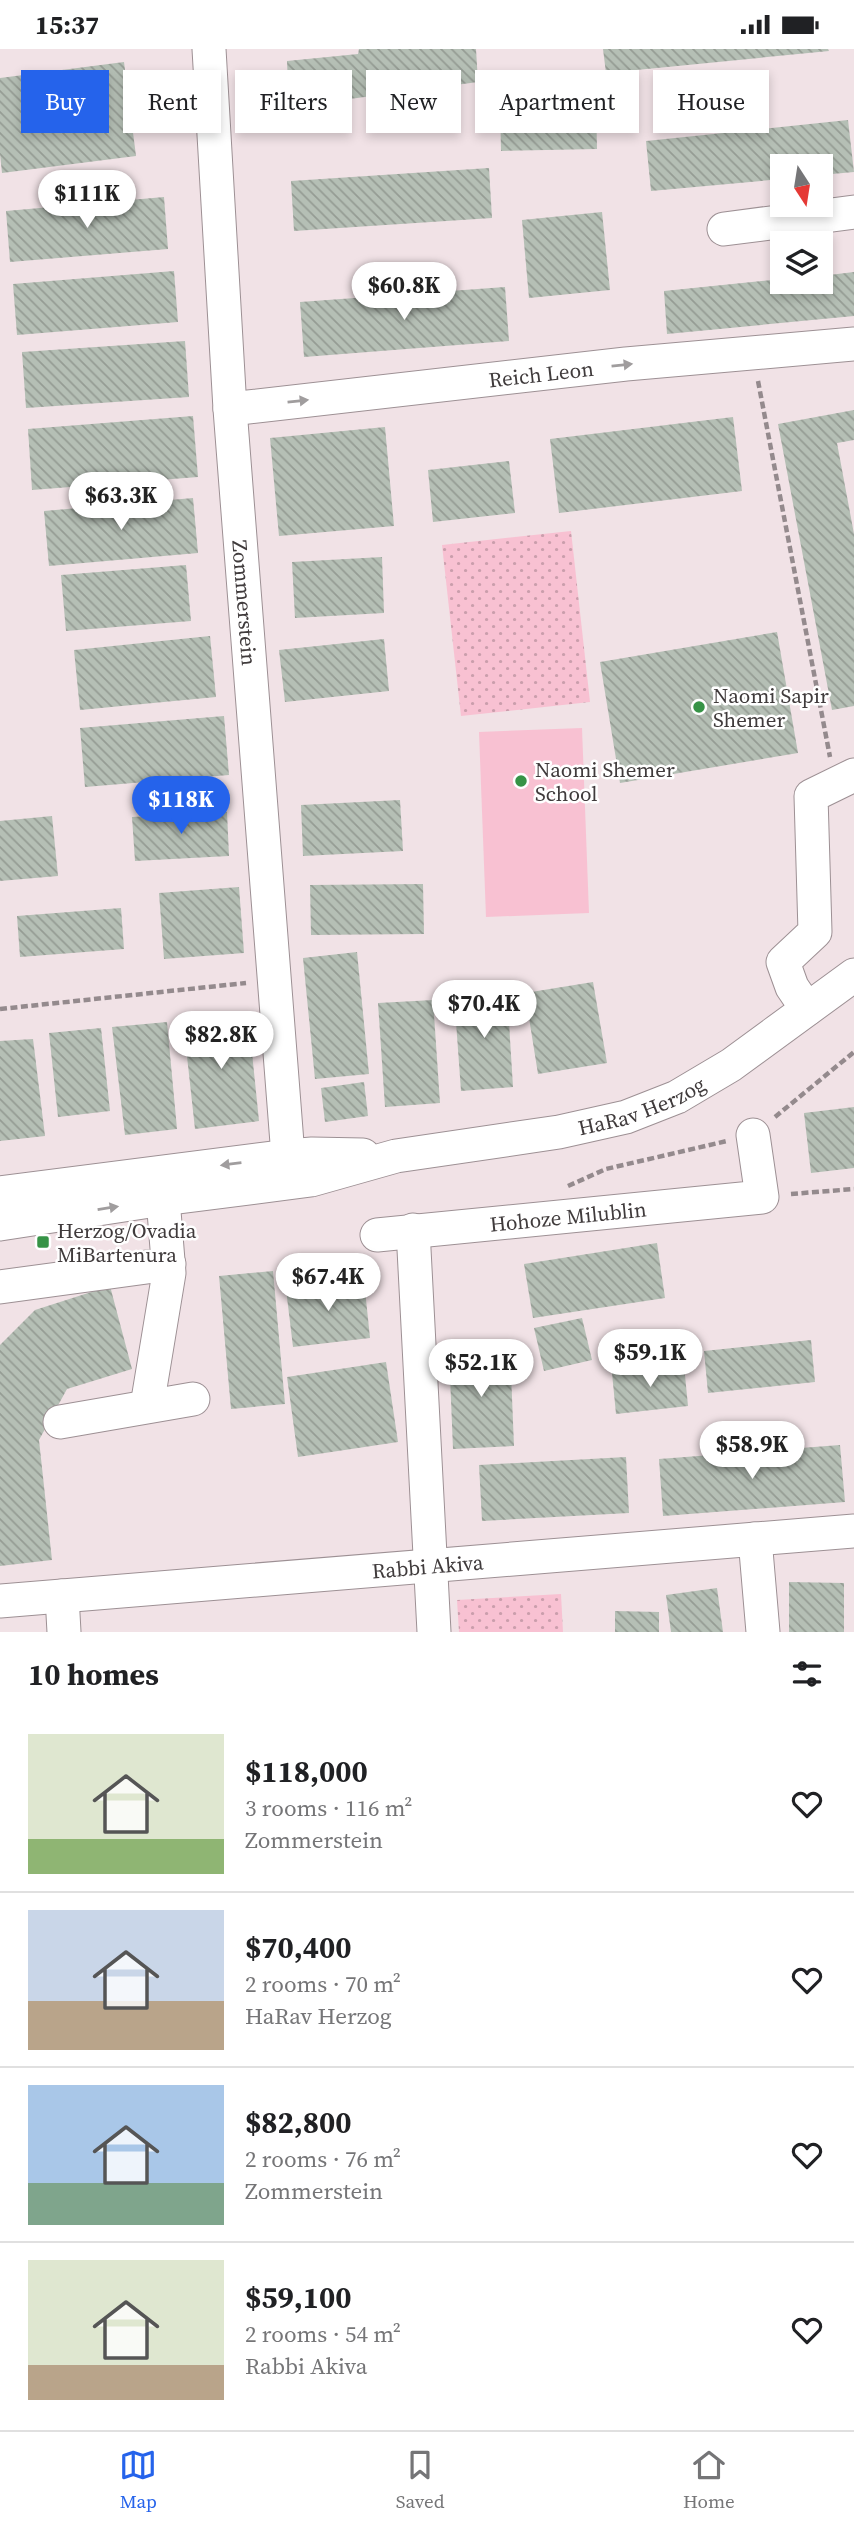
<!DOCTYPE html>
<meta charset="utf-8">
<style>
body{margin:0;font-family:"Source Serif 4",serif;background:#f2f2f2;color:#202124;height:100vh;display:flex;flex-direction:column;font-size:26px;white-space:nowrap}
*{box-sizing:border-box;margin:0}
p{font-size:23px;color:#757577}
.icon{flex:none;width:38px;height:38px;fill:none;stroke:currentColor;stroke-width:2;stroke-linecap:round;stroke-linejoin:round}
.map{position:relative;height:1583px;overflow:hidden}
.sheet{display:flex;flex-direction:column;background:#fff;flex:1}
.sheet>*{flex:none}
.banner{position:absolute;left:21px;top:21px;width:812px;height:63px;display:flex;gap:14px}
.needle{width:46px;rotate:168deg}
.tools{position:absolute;left:770px;top:105px;display:grid;gap:14px}
.tools a{display:grid;place-items:center;width:63px;height:63px;border-radius:0px;background:#fff;box-shadow:0 4px 10px #0003;font-size:35px}
.price{position:absolute;translate:-50% -60px;padding:0 16px;border-radius:24px;background:#fff;color:#222;font-size:23px;line-height:46px;filter:drop-shadow(0 2px 4px #0008)}
.price::after{content:'';position:absolute;left:50%;top:42px;width:21px;height:16px;margin-left:-10px;background:inherit;clip-path:polygon(0 0,100% 0,50% 100%)}
.price.on{background:#2563eb;color:#fff}
ul{padding:0;list-style:none}
li{display:flex;align-items:center;gap:21px;height:175px;padding:0 28px}
li+li{border-top:2px solid #e0e0e0}
li span{display:grid;place-items:center;flex:none;width:196px;height:140px;border-radius:0px;color:#555}
li>.icon{margin-inline-start:auto}
span .icon{width:84px;height:84px;fill:#fffc;stroke-width:1}
li b{font-size:30px}
h2{display:flex;justify-content:space-between;align-items:center;height:84px;padding:0 28px;font-size:30px}
.pill{padding:0 24px;border-radius:0px;background:#fff;box-shadow:0 4px 10px #0003;font-size:24px;line-height:63px}
.pill.on{background:#2563eb;color:#fff}
.status{display:flex;justify-content:space-between;align-items:center;height:49px;padding:0 35px;background:#fff;direction:ltr}
.status svg{height:19px;fill:currentColor}
.tabs{display:flex;justify-content:space-around;align-items:center;height:98px;border-top:2px solid #e0e0e0;background:#fff;font-size:19px;color:#757577}
.tabs a{display:grid;justify-items:center;gap:4px}
.tabs .on{color:#2563eb}
.map>svg:first-child{display:block}
.grass{fill:#f8c1d2}
.park{fill:url(#park-dots)}
.building{fill:url(#building-back-hatch)}
.lines{fill:none;stroke-linecap:round;stroke-linejoin:round}
.minor-casing{stroke:#9d9094;stroke-width:35}
.path{stroke:#948a8d;stroke-width:4.5;stroke-dasharray:7 3.5;stroke-linecap:butt}
.minor{stroke:#fff;stroke-width:33}
.oneway{fill:#a09d9e}
.poi-dot{fill:#369346;stroke:#fff;stroke-width:2.5}
.labels{text-anchor:middle;dominant-baseline:central;stroke-width:5;stroke-linejoin:round;paint-order:stroke}
.street-label{font-size:21px;fill:#403b3c;stroke:#fff}
.poi-label{font-size:21px;fill:#403b3c;stroke:#fff;text-anchor:start}
</style>
<div class="status"><b>15:37</b><svg viewBox="0 0 49 12"><path d="M0 12V9h3v3zM5 12V6h3v6zM10 12V3h3v9zM15 12V0h3v12zM26 1h20v11H26zM47 4h2v5h-2z"/></svg></div>
<div class="map">
<svg width="854" height="1583" viewBox="0 0 854 1583">
<defs>
<pattern id="park-dots" width="8" height="8" patternUnits="userSpaceOnUse" patternTransform="scale(1.75)"><rect width="8" height="8" fill="#f8c1d2"/><path d="M2 2h.1M6 6h.1" fill="none" stroke="#ca9eac" stroke-width="1.8" stroke-linecap="round"/></pattern>
<pattern id="building-back-hatch" width="6" height="6" patternUnits="userSpaceOnUse" patternTransform="scale(1.75)"><rect width="6" height="6" fill="#b5bfb5"/><path d="M-1 5l2 2M0 0l6 6M5-1l2 2" fill="none" stroke="#959c94"/></pattern>
</defs>
<rect width="100%" height="100%" fill="#f1e2e6"/>
<path class="grass" d="M582 679 589 864 486 868 479 683Z"/>
<g class="park">
<path d="M571 482 590 653 461 667 442 496Z"/>
<path d="M561 1545 563 1583H459L457 1551Z"/>
</g>
<g class="building">
<path d="M359 0H476L478 33 289 58 287 12 358 5Z"/>
<path d="M603 0H828L829 2 606 24Z"/>
<path d="M124 13 136 107 2 124 0 105V29Z"/>
<path d="M596 50 597 100 501 102 500 52Z"/>
<path d="M848 71 854 123 821 126V117H782V130L651 142 646 92Z"/>
<path d="M489 119 492 169 294 182 291 132Z"/>
<path d="M164 148 168 200 10 213 6 162Z"/>
<path d="M602 163 610 241 529 249 522 171Z"/>
<path d="M174 222 178 273 17 286 13 235Z"/>
<path d="M854 223V267L667 285 664 242 782 230V233H821V227Z"/>
<path d="M505 238 509 292 304 308 300 253Z"/>
<path d="M185 292 189 348 26 359 22 303Z"/>
<path d="M854 361V391L837 394 854 485V657L832 661 778 375Z"/>
<path d="M193 367 198 428 32 441 28 380Z"/>
<path d="M733 368 742 442 559 464 550 390Z"/>
<path d="M385 378 394 477 279 487 270 389Z"/>
<path d="M509 412 515 464 433 473 428 421Z"/>
<path d="M193 449 198 504 49 517 44 462Z"/>
<path d="M382 508 384 564 295 569 292 513Z"/>
<path d="M186 516 191 572 66 582 61 526Z"/>
<path d="M777 583 798 704 620 734 600 613Z"/>
<path d="M210 587 216 648 80 661 74 601Z"/>
<path d="M384 590 389 642 285 653 279 601Z"/>
<path d="M224 667 229 726 85 738 80 679Z"/>
<path d="M400 751 403 802 303 807 301 756Z"/>
<path d="M227 763 229 807 135 812 132 768Z"/>
<path d="M52 767 58 827 0 832V772Z"/>
<path d="M423 835 424 885 311 886 310 836Z"/>
<path d="M239 838 244 904 164 910 159 844Z"/>
<path d="M121 859 124 900 20 908 17 867Z"/>
<path d="M357 903 369 1025 315 1030 303 909Z"/>
<path d="M593 933 607 1014 538 1025 525 944Z"/>
<path d="M507 941 513 1038 461 1042 454 945Z"/>
<path d="M433 951 440 1054 385 1058 378 954Z"/>
<path d="M248 965 259 1072 195 1080 183 971Z"/>
<path d="M167 973 177 1080 125 1086 112 978Z"/>
<path d="M101 979 110 1062 58 1068 49 984Z"/>
<path d="M33 990 45 1087 0 1092V992Z"/>
<path d="M364 1033 368 1067 325 1073 321 1039Z"/>
<path d="M854 1058V1119L811 1124 804 1064Z"/>
<path d="M657 1194 665 1249 533 1269 524 1215Z"/>
<path d="M273 1222 285 1355 231 1360 219 1227Z"/>
<path d="M364 1231 370 1289 293 1298 286 1240Z"/>
<path d="M110 1237 132 1320 67 1340 39 1391 52 1511 0 1517V1296L35 1261Z"/>
<path d="M582 1269 592 1311 544 1322 534 1279Z"/>
<path d="M811 1291 815 1333 708 1344 704 1302Z"/>
<path d="M510 1300 514 1397 453 1400 449 1302Z"/>
<path d="M386 1313 398 1393 298 1408 287 1328Z"/>
<path d="M684 1316 688 1357 616 1365 612 1324Z"/>
<path d="M840 1396 845 1453 663 1467 659 1410Z"/>
<path d="M626 1408 629 1464 482 1472 479 1416Z"/>
<path d="M789 1533 844 1534V1583H789Z"/>
<path d="M717 1539 723 1583H671L666 1546Z"/>
<path d="M615 1562 659 1563V1583H615Z"/>
</g>
<g class="lines">
<g class="minor-casing">
<g id="minor">
<path id="s1" d="M209 0 230 360 288 1107"/>
<path d="M724 180 854 163"/>
<path id="s2" d="M230 360 626 315 854 295"/>
<path d="M807 960 792 938 783 913 815 883 811 747 854 726"/>
<path d="M0 1144 288 1107 312 1105 363 1106"/>
<path id="s3" d="M0 1175 163 1150 311 1131 396 1107 559 1083 626 1068 677 1048 731 1016 854 926"/>
<path d="M413 1181 434 1583"/>
<path id="s4" d="M377 1186 762 1148 753 1086"/>
<path d="M0 1238 169 1215"/>
<path d="M147 1357 169 1224 163 1150"/>
<path d="M60 1373 193 1350"/>
<path d="M755 1490 763 1583"/>
<path d="M62 1547 64 1583"/>
<path id="s5" d="M0 1552 854 1482"/>
</g>
</g>
<g class="path">
<path d="M758 332 830 708"/>
<path d="M0 960 246 934"/>
<path d="M775 1068 854 1003"/>
<path d="M568 1137 606 1120 727 1092"/>
<path d="M791 1145 854 1140"/>
</g>
<use href="#minor" class="minor"/>
</g>
<defs><path id="oneway-solid" d="M-6-.8H1V-3.2L6.5 0L1 3.2V.8H-6Z" transform="scale(1.75)"/></defs>
<g class="oneway">
<use href="#oneway-solid" transform="translate(622 316) rotate(-6)"/>
<use href="#oneway-solid" transform="translate(298 352) rotate(-6)"/>
<use href="#oneway-solid" transform="translate(231 1115) rotate(173)"/>
<use href="#oneway-solid" transform="translate(108 1159) rotate(-9)"/>
</g>
<g class="poi-dot">
<circle cx="699" cy="658" r="7"/>
<circle cx="521" cy="732" r="7"/>
<rect x="36" y="1186" width="14" height="14" rx="3.5"/>
</g>
<g class="labels">
<g class="street-label">
<text stroke="none"><textPath href="#s2" startOffset="313">Reich Leon</textPath></text>
<text stroke="none"><textPath href="#s1" startOffset="555">Zommerstein</textPath></text>
<text stroke="none"><textPath href="#s3" startOffset="654">HaRav Herzog</textPath></text>
<text stroke="none"><textPath href="#s4" startOffset="192">Hohoze Milublin</textPath></text>
<text stroke="none"><textPath href="#s5" startOffset="429">Rabbi Akiva</textPath></text>
</g>
<g class="poi-label">
<text x="713" y="646">Naomi Sapir<tspan x="713" dy="24">Shemer</tspan></text>
<text x="535" y="720">Naomi Shemer<tspan x="535" dy="24">School</tspan></text>
<text x="57" y="1181">Herzog/Ovadia<tspan x="57" dy="24">MiBartenura</tspan></text>
</g>
</g>
</svg>
<div class="tools">
<a><svg class="needle" viewBox="-14 -14 28 28"><path d="M0-13l5 13h-10z" fill="#e53935"/><path d="M0 13l5-13h-10z" fill="#757577"/></svg></a>
<a><svg class="icon" aria-label="layers" viewBox="0 0 24 24"><path d="M12 4l9 5-9 5-9-5zM3 14l9 5 9-5"/></svg></a>
</div>
<b class="price" style="left:87px;top:181px">$111K</b>
<b class="price" style="left:404px;top:273px">$60.8K</b>
<b class="price" style="left:121px;top:483px">$63.3K</b>
<b class="price on" style="left:181px;top:787px">$118K</b>
<b class="price" style="left:484px;top:991px">$70.4K</b>
<b class="price" style="left:221px;top:1022px">$82.8K</b>
<b class="price" style="left:328px;top:1264px">$67.4K</b>
<b class="price" style="left:650px;top:1340px">$59.1K</b>
<b class="price" style="left:481px;top:1350px">$52.1K</b>
<b class="price" style="left:752px;top:1432px">$58.9K</b>
<div class="banner">
<a class="pill on">Buy</a>
<a class="pill">Rent</a>
<a class="pill">Filters</a>
<a class="pill">New</a>
<a class="pill">Apartment</a>
<a class="pill">House</a>
</div>
</div>
<section class="sheet">
<h2>10 homes<svg class="icon" aria-label="filters" viewBox="0 0 24 24"><path d="M4 7h16M4 17h16"/><circle cx="9" cy="7" r="2"/><circle cx="15" cy="17" r="2"/></svg></h2>
<ul>
<li><span style="background:linear-gradient(#dfe7d0 75%,#8fb573 0)"><svg class="icon" aria-label="home" viewBox="0 0 24 24"><path d="M3 11l9-7 9 7M6 9v11h12V9"/></svg></span><div><b>$118,000</b><p>3 rooms · 116 m²</p><p>Zommerstein</p></div><svg class="icon" aria-label="heart" viewBox="0 0 24 24"><path d="M12 20l-8-8c-3-5 5-10 8-4 3-6 11-1 8 4z"/></svg></li>
<li><span style="background:linear-gradient(#c9d6e8 65%,#b9a48a 0)"><svg class="icon" aria-label="home" viewBox="0 0 24 24"><path d="M3 11l9-7 9 7M6 9v11h12V9"/></svg></span><div><b>$70,400</b><p>2 rooms · 70 m²</p><p>HaRav Herzog</p></div><svg class="icon" aria-label="heart" viewBox="0 0 24 24"><path d="M12 20l-8-8c-3-5 5-10 8-4 3-6 11-1 8 4z"/></svg></li>
<li><span style="background:linear-gradient(#a9c7e8 70%,#7fa58c 0)"><svg class="icon" aria-label="home" viewBox="0 0 24 24"><path d="M3 11l9-7 9 7M6 9v11h12V9"/></svg></span><div><b>$82,800</b><p>2 rooms · 76 m²</p><p>Zommerstein</p></div><svg class="icon" aria-label="heart" viewBox="0 0 24 24"><path d="M12 20l-8-8c-3-5 5-10 8-4 3-6 11-1 8 4z"/></svg></li>
<li><span style="background:linear-gradient(#dfe7d0 75%,#b9a48a 0)"><svg class="icon" aria-label="home" viewBox="0 0 24 24"><path d="M3 11l9-7 9 7M6 9v11h12V9"/></svg></span><div><b>$59,100</b><p>2 rooms · 54 m²</p><p>Rabbi Akiva</p></div><svg class="icon" aria-label="heart" viewBox="0 0 24 24"><path d="M12 20l-8-8c-3-5 5-10 8-4 3-6 11-1 8 4z"/></svg></li>
</ul>
</section>
<nav class="tabs">
<a class="on"><svg class="icon" aria-label="map" viewBox="0 0 24 24"><path d="M3 6l6-2 6 2 6-2v14l-6 2-6-2-6 2zM9 4v14M15 6v14"/></svg>Map</a>
<a><svg class="icon" aria-label="saved" viewBox="0 0 24 24"><path d="M7 4h10v16l-5-4-5 4z"/></svg>Saved</a>
<a><svg class="icon" aria-label="home" viewBox="0 0 24 24"><path d="M3 11l9-7 9 7M6 9v11h12V9"/></svg>Home</a>
</nav>
